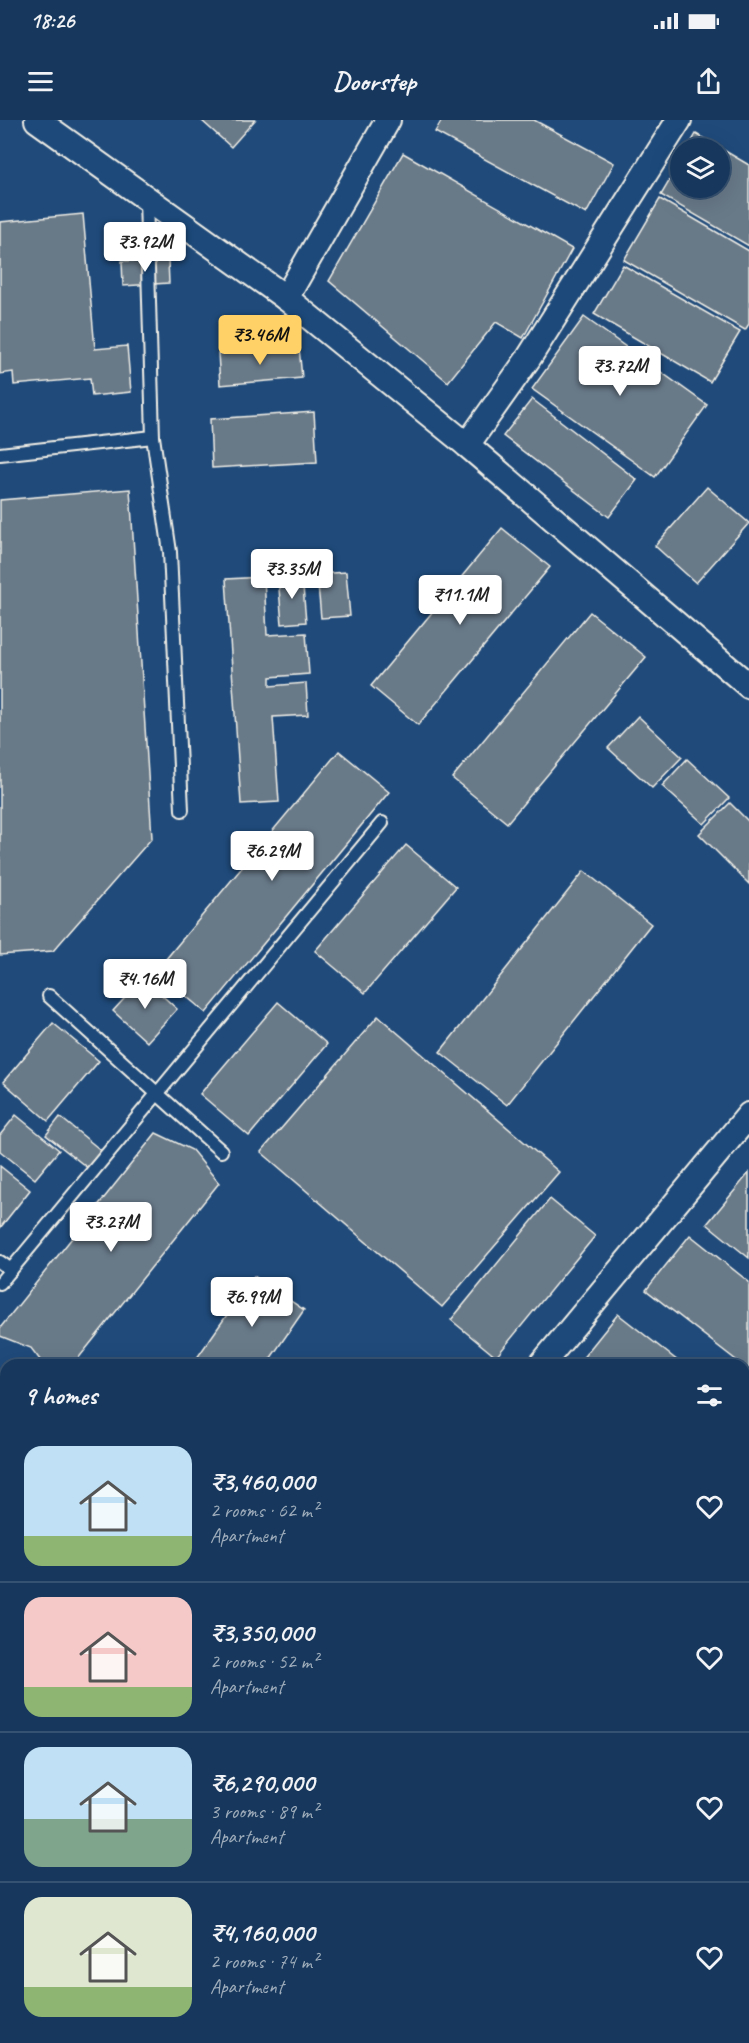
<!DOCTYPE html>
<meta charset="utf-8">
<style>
body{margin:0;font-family:Caveat,sans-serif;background:#244365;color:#f1f3f6;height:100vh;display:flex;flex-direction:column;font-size:22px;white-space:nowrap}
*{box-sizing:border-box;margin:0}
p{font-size:20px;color:#9eacbb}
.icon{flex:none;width:33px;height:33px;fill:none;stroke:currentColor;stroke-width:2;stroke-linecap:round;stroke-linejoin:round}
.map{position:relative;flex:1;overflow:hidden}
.side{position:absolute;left:0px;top:1239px;width:750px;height:684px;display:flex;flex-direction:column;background:#17385c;border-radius:18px 18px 0 0;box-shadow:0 6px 24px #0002,0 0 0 2px #365272}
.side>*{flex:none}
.fabs{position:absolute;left:670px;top:18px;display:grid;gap:12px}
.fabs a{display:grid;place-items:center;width:60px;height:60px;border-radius:50%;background:#17385c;box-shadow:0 6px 24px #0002,0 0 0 2px #365272;font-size:30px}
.price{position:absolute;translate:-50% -51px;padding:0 14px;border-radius:6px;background:#fff;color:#222;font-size:20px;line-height:39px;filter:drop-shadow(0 2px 3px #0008)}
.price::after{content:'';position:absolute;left:50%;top:36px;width:18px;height:14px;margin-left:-9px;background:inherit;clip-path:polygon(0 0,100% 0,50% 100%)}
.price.on{background:#ffd166;color:#111}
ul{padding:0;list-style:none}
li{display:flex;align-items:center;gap:18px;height:150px;padding:0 24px}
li+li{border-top:2px solid #365272}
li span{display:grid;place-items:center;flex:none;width:168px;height:120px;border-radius:18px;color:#555}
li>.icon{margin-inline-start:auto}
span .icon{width:72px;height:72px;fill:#fffc;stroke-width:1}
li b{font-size:26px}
h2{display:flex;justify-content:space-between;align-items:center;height:72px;padding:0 24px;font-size:26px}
.status{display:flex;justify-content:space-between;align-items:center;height:42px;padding:0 30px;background:#17385c;direction:ltr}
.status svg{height:16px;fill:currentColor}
header{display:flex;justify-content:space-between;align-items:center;height:78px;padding:0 24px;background:#17385c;font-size:27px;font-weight:800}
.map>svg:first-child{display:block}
.building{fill:#687988;stroke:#f4f1e8;stroke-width:1.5}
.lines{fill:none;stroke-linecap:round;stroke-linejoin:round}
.lane-casing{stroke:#f4f1e8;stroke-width:16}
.street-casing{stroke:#f4f1e8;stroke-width:28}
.lane{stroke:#1f4a7a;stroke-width:12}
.street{stroke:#1f4a7a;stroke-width:24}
</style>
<div class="status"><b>18:26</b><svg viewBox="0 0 49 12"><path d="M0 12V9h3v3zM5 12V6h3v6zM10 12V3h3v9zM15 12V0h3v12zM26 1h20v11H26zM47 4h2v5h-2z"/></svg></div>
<header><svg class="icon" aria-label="menu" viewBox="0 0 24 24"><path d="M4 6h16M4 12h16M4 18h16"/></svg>Doorstep<svg class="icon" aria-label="share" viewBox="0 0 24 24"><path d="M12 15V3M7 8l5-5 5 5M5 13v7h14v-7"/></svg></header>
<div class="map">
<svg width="749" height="1923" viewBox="0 0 749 1923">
<rect width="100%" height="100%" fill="#1f4a7a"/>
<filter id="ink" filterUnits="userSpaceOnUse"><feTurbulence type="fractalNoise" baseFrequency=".0167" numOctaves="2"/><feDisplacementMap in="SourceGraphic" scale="12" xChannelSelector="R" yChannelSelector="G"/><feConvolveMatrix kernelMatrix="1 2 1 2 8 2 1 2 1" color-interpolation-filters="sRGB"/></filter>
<g filter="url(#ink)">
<g class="building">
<path d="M201 0H255L231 27Z"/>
<path d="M442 0H534L614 43 586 94 435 12Z"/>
<path d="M696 14 749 45V126L661 75 681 41V68H720V28H688Z"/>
<path d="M403 33 572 129 523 218 496 202 448 262 329 161Z"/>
<path d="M660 79 749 131V204L745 210 624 140Z"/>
<path d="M83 94 95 229 127 226 131 272 92 276 90 258 14 265 13 252 0 254V102Z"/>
<path d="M168 140 169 163 123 166 122 141Z"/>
<path d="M623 145 740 212 710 262 594 194Z"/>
<path d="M584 197 707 285 655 357 532 269Z"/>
<path d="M299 227 302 258 220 265 218 233Z"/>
<path d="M532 279 637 360 609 397 503 316Z"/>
<path d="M314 292 317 342 212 348 210 299Z"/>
<path d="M707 367 749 403 696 463 655 426Z"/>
<path d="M130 369 152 718 53 831 0 835V380Z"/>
<path d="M502 408 550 447 418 605 371 566Z"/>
<path d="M346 452 350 496 321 498 317 454Z"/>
<path d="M302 455 306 502 282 504 278 457Z"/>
<path d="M264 457 267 515 306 513 309 554 270 557V566L306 563 308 595 273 597 279 682 241 684 226 459Z"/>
<path d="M590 492 646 537 507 703 452 658Z"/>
<path d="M638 596 682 637 652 668 608 628Z"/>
<path d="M339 631 389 672 206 893 156 851Z"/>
<path d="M687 639 729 678 704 704 662 666Z"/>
<path d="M730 683 749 702V764L699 714Z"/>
<path d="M406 725 456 767 365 873 315 831Z"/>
<path d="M584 751 651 804 507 985 440 932Z"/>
<path d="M143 858 177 889 147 922 113 891Z"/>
<path d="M278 882 327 924 249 1016 200 974Z"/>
<path d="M378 896 559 1052 442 1187 261 1032Z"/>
<path d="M53 903 99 941 48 1001 3 962Z"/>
<path d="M16 995 59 1030 35 1059 0 1031V1015Z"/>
<path d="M60 997 103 1032 89 1049 46 1015Z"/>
<path d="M156 1013 192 1030 219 1063 73 1245H44L31 1228 0 1216V1208Z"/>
<path d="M0 1046 30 1070 0 1108Z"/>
<path d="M749 1053V1138L707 1104Z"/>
<path d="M550 1079 595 1116 496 1237 451 1200Z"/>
<path d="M690 1115 749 1162V1250L646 1170Z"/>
<path d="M254 1156 304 1190 266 1245H192Z"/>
<path d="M618 1194 683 1245H577Z"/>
<path d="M0 1269 6 1274V1326L0 1334Z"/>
<path d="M749 1279V1310L744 1306V1285Z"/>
<path d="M744 1326 749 1330V1383L744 1379Z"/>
<path d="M0 1408 6 1413V1475L0 1482Z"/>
<path d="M6 1488V1535L0 1530V1495Z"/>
<path d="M744 1606 749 1610V1661L744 1657Z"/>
<path d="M0 1657 6 1662V1671L0 1677Z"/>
<path d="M104 1917H369L376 1923H98Z"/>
</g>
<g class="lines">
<g class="lane-casing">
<g id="lane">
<path d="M146 79 153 317 170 432 182 690"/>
<path d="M0 334 153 317"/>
<path d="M49 876 221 1031"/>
<path d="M0 1142 11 1150"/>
<path d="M0 1163 382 703"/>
<path d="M0 1258 1 1259"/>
<path d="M744 1551 749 1545"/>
</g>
</g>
<g class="street-casing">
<g id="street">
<path d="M37 0 286 178 467 325 749 566"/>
<path d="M286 178 388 0"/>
<path d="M467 325 528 239 679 0"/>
<path d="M541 1245 749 995"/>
<path d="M744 1562 749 1567"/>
<path d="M0 1574 6 1580"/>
<path d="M0 1906 6 1898"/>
</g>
</g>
<use href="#lane" class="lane"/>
<use href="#street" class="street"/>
</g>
</g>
</svg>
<div class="fabs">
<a><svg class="icon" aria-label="layers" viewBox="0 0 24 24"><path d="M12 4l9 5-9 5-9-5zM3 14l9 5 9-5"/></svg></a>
</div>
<b class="price" style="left:145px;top:153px">₹3.92M</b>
<b class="price on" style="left:260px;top:246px">₹3.46M</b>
<b class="price" style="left:620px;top:277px">₹3.72M</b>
<b class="price" style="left:292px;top:480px">₹3.35M</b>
<b class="price" style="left:460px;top:506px">₹11.1M</b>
<b class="price" style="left:272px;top:762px">₹6.29M</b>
<b class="price" style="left:145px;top:890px">₹4.16M</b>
<b class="price" style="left:111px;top:1133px">₹3.27M</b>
<b class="price" style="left:252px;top:1208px">₹6.99M</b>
<section class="side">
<h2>9 homes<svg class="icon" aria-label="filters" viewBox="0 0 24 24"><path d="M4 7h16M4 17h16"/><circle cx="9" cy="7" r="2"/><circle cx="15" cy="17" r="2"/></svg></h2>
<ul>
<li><span style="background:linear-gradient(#bfe0f5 75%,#8fb573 0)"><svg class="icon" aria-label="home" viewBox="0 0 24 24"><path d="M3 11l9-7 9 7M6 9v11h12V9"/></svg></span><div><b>₹3,460,000</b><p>2 rooms · 62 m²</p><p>Apartment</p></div><svg class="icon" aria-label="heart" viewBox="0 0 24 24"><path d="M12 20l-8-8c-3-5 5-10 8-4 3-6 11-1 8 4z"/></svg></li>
<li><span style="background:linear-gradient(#f6c9c9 75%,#8fb573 0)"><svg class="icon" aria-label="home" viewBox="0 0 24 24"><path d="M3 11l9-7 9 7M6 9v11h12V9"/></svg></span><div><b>₹3,350,000</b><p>2 rooms · 52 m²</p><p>Apartment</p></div><svg class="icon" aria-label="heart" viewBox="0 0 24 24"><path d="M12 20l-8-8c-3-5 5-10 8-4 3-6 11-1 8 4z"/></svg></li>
<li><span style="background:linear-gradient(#bfe0f5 60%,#7fa58c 0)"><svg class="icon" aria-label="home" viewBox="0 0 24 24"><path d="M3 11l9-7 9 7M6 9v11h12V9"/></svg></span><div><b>₹6,290,000</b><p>3 rooms · 89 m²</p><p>Apartment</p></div><svg class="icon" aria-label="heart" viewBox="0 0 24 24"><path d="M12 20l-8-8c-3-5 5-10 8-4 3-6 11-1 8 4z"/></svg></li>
<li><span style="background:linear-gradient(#dfe7d0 75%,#8fb573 0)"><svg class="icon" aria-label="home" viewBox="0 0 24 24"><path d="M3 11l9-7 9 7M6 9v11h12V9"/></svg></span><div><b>₹4,160,000</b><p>2 rooms · 74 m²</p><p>Apartment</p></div><svg class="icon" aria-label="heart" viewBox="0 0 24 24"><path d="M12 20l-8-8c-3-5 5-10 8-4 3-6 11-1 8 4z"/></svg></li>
</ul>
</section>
</div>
